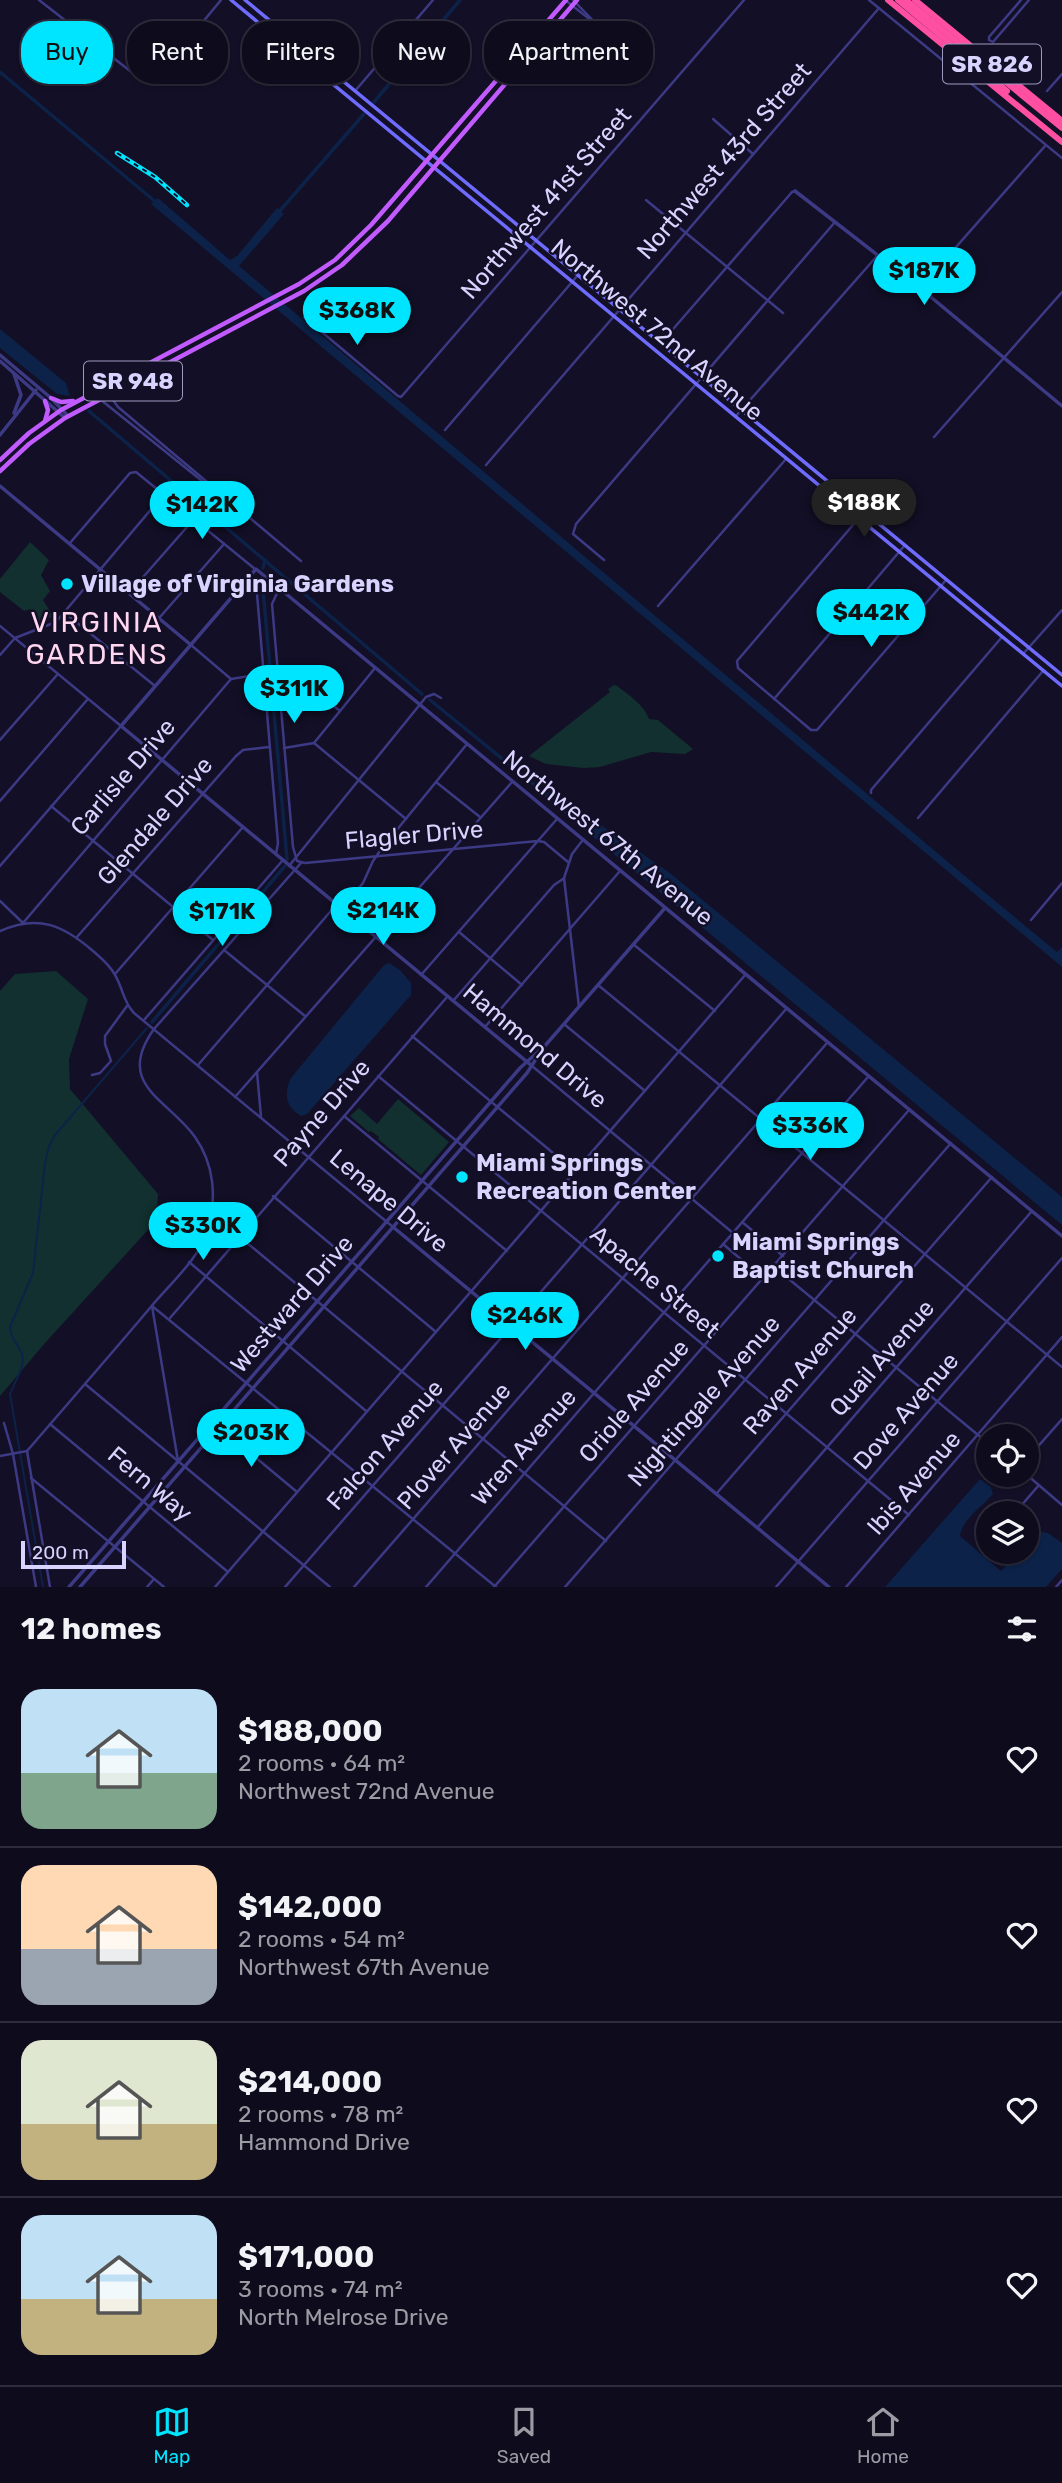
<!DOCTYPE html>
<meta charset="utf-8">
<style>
body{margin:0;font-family:Rubik,sans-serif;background:#171425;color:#f1f3f6;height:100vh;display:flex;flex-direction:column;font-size:26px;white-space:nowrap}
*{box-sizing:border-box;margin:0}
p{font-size:23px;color:#9b9ba3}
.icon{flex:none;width:38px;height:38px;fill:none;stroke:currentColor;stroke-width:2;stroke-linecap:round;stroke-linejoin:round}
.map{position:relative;height:1587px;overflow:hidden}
.panel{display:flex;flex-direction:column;background:#0e0b1c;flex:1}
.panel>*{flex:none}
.top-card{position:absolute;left:21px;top:21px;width:700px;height:63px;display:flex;gap:14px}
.buttons{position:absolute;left:976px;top:1424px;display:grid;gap:14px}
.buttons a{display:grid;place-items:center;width:63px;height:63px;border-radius:50%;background:#0e0b1c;box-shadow:0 2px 5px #0004,0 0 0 2px #2e2b3b;font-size:35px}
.scale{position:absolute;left:21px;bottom:18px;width:105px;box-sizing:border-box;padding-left:7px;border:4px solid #d9d4ff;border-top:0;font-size:19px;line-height:24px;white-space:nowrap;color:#d9d4ff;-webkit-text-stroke:5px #130f26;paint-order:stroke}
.price{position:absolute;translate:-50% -60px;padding:0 16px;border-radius:24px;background:#00e5ff;color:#111;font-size:23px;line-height:46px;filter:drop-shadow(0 2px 4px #0008)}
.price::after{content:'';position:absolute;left:50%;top:42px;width:21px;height:16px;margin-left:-10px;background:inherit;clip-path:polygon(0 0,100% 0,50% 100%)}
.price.active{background:#222;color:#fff}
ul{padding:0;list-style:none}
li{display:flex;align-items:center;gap:21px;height:175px;padding:0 21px}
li+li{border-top:2px solid #2e2b3b}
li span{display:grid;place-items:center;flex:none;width:196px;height:140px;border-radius:21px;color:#555}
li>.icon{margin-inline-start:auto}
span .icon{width:84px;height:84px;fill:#fffc;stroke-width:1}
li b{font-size:30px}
h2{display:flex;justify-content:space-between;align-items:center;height:84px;padding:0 21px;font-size:30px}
.pill{padding:0 24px;border-radius:28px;background:#0e0b1c;box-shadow:0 2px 5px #0004,0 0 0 2px #2e2b3b;font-size:24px;line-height:63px}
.pill.active{background:#00e5ff;color:#111}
.menu{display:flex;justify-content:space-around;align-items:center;height:98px;border-top:2px solid #2e2b3b;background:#0e0b1c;font-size:19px;color:#9b9ba3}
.menu a{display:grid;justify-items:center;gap:4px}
.menu .active{color:#00e5ff}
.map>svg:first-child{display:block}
.green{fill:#12302f}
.water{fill:#0c2248}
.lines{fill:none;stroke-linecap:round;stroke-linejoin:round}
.stream{stroke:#0c2248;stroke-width:2}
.canal{stroke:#0c2248;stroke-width:3.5}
.minor{stroke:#3d3a85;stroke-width:2.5}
.tertiary{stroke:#3d3a85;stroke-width:3.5}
.secondary{stroke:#6f6bff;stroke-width:3.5}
.primary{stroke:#c25bff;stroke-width:4.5}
.motorway{stroke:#ff4fa3;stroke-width:6}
.rail-casing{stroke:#00e5ff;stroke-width:4.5}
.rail{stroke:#130f26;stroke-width:2;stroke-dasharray:5;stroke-linecap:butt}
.poi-dot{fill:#00e5ff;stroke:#130f26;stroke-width:2.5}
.labels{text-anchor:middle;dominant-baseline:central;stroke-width:5;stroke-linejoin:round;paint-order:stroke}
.shield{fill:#130f26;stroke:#9e99be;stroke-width:2}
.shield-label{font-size:23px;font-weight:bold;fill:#d9d4ff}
.street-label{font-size:24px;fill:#d9d4ff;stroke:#130f26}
.poi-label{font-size:24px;font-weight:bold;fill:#d9d4ff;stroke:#130f26;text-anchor:start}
.quarter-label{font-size:28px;letter-spacing:2px;fill:#ffd6f0;stroke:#130f26}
</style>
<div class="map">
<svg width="1062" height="1587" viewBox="0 0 1062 1587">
<rect width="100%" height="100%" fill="#130f26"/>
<g class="green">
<path d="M30 542 49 560 41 575 50 591 43 600 53 616 40 623 30 609 24 611 0 592V579Z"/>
<path d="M614 685 617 686C629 695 644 705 649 719L658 720 693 749 685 754 651 752 600 767 584 768 546 764 529 756 610 692 608 689Z"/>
<path d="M56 971 88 999 69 1059 70 1089 158 1194 157 1220 45 1343 0 1396V991L15 974Z"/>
<path d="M398 1099 449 1142 421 1175 378 1139 379 1137 371 1131 369 1132 350 1116 359 1108 377 1124Z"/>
</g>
<g class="water">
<path d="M158 198 230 260 237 256 277 208 284 214 239 266 954 867 1057 952 1062 947V967L151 204Z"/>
<path d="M0 329 66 383 70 396 57 394 0 348Z"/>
<path d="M535 785 572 805 670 873 1062 1197V1225L546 798Z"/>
<path d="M389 963 400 970 411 983V995L307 1114 301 1116C286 1107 283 1094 291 1078L384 965Z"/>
<path d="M980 1479 991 1487 993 1494C982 1507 963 1518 960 1536L1001 1571 1019 1552H1027V1543L1039 1531 1048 1533 1062 1543V1569L1046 1587H885Z"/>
</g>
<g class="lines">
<path class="stream" d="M43 1587 10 1394C14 1383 26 1366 22 1354 18 1344 10 1338 10 1327L33 1273 45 1163 49 1146 55 1135 147 1028"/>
<g class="canal">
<path d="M0 72 157 203"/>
<path d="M374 102 460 0"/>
<path d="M278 213 364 114"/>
<path d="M89 411 422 694"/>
<path d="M263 568 265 560"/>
<path d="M262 578 287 859"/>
<path d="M430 700 537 787"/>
<path d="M152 1022 285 866"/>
</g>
<g class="minor">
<path d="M39 0 143 81 155 80 221 0"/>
<path d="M565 0 592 21"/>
<path d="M573 0 608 36"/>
<path d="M869 0 1062 158"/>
<path d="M1021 0 989 37V40L993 42 1029 0"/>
<path d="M355 91 433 0"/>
<path d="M1047 91 1062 74"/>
<path d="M713 119 753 154"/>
<path d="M646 200 783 313"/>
<path d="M920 288 1045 146"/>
<path d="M304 317 398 396 401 397 744 0"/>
<path d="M661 343 792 192 795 191"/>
<path d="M114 392 113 400 118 407 301 561"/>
<path d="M101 400 232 505"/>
<path d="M736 416 877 256"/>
<path d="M445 430 578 275"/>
<path d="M934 437 1062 292"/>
<path d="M486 465 879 8"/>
<path d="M864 512 737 661 738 668 811 730H817L946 580"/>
<path d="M70 543 130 473 136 472 255 569"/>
<path d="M604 560 573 534 576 524 835 222"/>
<path d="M247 580 255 587 257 594 278 843 276 854"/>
<path d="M279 589 272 604 293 847 297 861 305 863 538 841 544 842 568 862"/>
<path d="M130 592 194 519"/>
<path d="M658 606 786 459"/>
<path d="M64 612 155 686"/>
<path d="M160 617 224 544"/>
<path d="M0 626 121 726 0 866"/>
<path d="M191 645 231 679"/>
<path d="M1023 654 1062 610"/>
<path d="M0 655 15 638 56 622 164 494"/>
<path d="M280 683H305L340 711"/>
<path d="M774 699 905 545"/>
<path d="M0 740 57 675"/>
<path d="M314 743 375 668"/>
<path d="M284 748 314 743 406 819"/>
<path d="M436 782 480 817"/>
<path d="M871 793V790L1002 637"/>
<path d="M0 801 87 700"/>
<path d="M51 806 213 940"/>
<path d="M918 818 1043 671"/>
<path d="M289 866 426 697 434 694 441 698"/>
<path d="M0 901 23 923 231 679 263 674"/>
<path d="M342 909 363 883 373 861 382 848 467 744"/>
<path d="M1031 920 1062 883"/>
<path d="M0 931C38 914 63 925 93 951 101 958 110 965 115 975 123 988 123 1002 134 1013L393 1227"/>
<path d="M459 932 522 985"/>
<path d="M77 937 236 756 243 750 269 747"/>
<path d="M633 944 715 1011"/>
<path d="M224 950 305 1016"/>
<path d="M115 974 243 827"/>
<path d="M421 975 557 819"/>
<path d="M598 985 1062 1367"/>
<path d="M453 1001 554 885 563 879"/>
<path d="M579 1007 564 878 572 854 582 841"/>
<path d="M144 1020 283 860"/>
<path d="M564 1024 645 1091"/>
<path d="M485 1027 620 871"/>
<path d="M412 1036 576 1172"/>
<path d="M198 1065 336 905"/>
<path d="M532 1066 733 1233"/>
<path d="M257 1072 261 1117"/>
<path d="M92 1075 100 1073 111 1061 105 1044V1036L127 1006"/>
<path d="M378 1076 909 1515"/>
<path d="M235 1097 512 782"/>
<path d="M344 1116 507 1251"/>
<path d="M273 1196 436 1332"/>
<path d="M211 1213 606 1541"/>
<path d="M742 1222 783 1256"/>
<path d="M723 1244 763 1278"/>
<path d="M189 1262 366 1411"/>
<path d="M773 1266 989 1444"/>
<path d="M152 1306 496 1587"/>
<path d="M152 1306 178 1461"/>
<path d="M170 1318 447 997"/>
<path d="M85 1384 330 1587"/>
<path d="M4 1423 13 1454 36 1587"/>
<path d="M50 1424 228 1572"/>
<path d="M219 1427 297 1492"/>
<path d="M27 1451C70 1401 113 1352 155 1302 174 1280 200 1257 208 1229 217 1197 214 1164 195 1137 168 1099 114 1085 154 1029L301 863"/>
<path d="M27 1451 50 1587"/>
<path d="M0 1456 27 1451"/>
<path d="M1027 1459 1062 1419"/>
<path d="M1027 1475 1062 1505"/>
<path d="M31 1478 164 1587"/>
<path d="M717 1493 992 1177"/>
<path d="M1014 1514 1039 1485"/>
<path d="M757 1528 1032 1211"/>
<path d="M985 1547 989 1544"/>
<path d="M147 1587 154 1579"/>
<path d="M215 1587 746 974"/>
<path d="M285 1587 787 1008"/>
<path d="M354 1587 827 1043"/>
<path d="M426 1587 868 1077"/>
<path d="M494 1587 909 1110"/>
<path d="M565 1587 951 1143"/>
<path d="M776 1587 1062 1258"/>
<path d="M846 1587 1062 1337"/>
<path d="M1056 1587 1062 1580"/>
</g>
<g class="tertiary">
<path d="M795 191 920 288 1062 406"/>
<path d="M0 355 51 398 68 416"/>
<path d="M0 361 65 418"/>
<path d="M14 374 21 395 14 413"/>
<path d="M0 435 36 390"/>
<path d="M0 486 191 645"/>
<path d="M532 1066 121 726 256 569 1062 1236"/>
<path d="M393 1227 829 1587"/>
<path d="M69 1587 520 1068 539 1051"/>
<path d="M80 1587 527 1073 543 1048 665 908"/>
</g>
<g class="secondary">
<path d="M231 0 1062 686"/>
<path d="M245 0 1062 675"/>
</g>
<g class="primary">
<path d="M51 398 61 402 73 401"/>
<path d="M45 401 48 410 45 421"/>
<path d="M0 460 29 433 61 410 299 284 335 260 371 225 566 0"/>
<path d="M0 471 29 444 65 418 304 291 342 265 388 221 577 0"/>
</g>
<g class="motorway">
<path d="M888 0 1062 142"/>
<path d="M898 0 1007 91"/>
<path d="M906 0 1062 128"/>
<path d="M915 0 1062 121"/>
</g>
<g class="rail-casing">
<path id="rail" d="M117 153 155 177 187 205"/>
</g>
<use href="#rail" class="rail"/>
</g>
<g class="poi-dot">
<circle cx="67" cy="584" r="7"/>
<circle cx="462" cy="1177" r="7"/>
<circle cx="718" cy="1256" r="7"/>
</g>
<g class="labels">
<g class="shield">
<rect x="943" y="44.5" width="98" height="39" rx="5"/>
<rect x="84" y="361.5" width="98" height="39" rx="5"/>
</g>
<g class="shield-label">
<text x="992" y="64">SR 826</text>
<text x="133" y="381">SR 948</text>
</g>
<g class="street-label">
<text transform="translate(724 161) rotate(-49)">Northwest 43rd Street</text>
<text transform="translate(546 203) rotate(-49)">Northwest 41st Street</text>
<text transform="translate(657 330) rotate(40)">Northwest 72nd Avenue</text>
<text transform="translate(123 777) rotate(-49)">Carlisle Drive</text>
<text transform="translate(155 821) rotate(-49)">Glendale Drive</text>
<text transform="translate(414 835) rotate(-5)">Flagler Drive</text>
<text transform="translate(608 838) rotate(39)">Northwest 67th Avenue</text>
<text transform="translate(535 1046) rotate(40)">Hammond Drive</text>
<text transform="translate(322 1113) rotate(-49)">Payne Drive</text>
<text transform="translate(389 1201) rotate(40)">Lenape Drive</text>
<text transform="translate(655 1282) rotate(40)">Apache Street</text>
<text transform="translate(292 1304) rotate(-49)">Westward Drive</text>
<text transform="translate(882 1358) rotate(-49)">Quail Avenue</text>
<text transform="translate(800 1371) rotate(-49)">Raven Avenue</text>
<text transform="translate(634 1401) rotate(-49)">Oriole Avenue</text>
<text transform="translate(704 1401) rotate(-49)">Nightingale Avenue</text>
<text transform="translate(906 1411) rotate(-49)">Dove Avenue</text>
<text transform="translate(385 1445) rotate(-49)">Falcon Avenue</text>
<text transform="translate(454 1446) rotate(-49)">Plover Avenue</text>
<text transform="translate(524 1447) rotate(-49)">Wren Avenue</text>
<text transform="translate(914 1483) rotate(-49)">Ibis Avenue</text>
<text transform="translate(150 1484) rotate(40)">Fern Way</text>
</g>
<g class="poi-label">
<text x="81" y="584">Village of Virginia Gardens</text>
<text x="476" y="1163">Miami Springs<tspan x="476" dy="28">Recreation Center</tspan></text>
<text x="732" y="1242">Miami Springs<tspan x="732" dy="28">Baptist Church</tspan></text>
</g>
<g class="quarter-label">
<text x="97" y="622">VIRGINIA<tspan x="97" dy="32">GARDENS</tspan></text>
</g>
</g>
</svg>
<div class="buttons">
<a><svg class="icon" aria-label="locate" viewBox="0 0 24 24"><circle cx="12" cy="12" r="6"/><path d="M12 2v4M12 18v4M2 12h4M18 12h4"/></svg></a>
<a><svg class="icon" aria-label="layers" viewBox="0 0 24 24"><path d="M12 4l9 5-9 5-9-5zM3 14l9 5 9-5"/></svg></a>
</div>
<div class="scale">200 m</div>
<b class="price" style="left:924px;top:307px">$187K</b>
<b class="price" style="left:357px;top:347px">$368K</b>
<b class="price active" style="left:864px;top:539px">$188K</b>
<b class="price" style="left:202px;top:541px">$142K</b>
<b class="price" style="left:871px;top:649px">$442K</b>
<b class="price" style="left:294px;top:725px">$311K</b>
<b class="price" style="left:383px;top:947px">$214K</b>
<b class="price" style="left:222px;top:948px">$171K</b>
<b class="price" style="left:810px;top:1162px">$336K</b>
<b class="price" style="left:203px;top:1262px">$330K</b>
<b class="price" style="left:525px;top:1352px">$246K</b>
<b class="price" style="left:251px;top:1469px">$203K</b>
<div class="top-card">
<a class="pill active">Buy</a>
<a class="pill">Rent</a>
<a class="pill">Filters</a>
<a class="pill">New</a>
<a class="pill">Apartment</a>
</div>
</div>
<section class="panel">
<h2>12 homes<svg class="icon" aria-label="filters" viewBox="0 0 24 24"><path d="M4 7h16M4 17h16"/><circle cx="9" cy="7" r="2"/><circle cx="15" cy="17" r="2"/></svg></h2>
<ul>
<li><span style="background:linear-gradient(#bfe0f5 60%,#7fa58c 0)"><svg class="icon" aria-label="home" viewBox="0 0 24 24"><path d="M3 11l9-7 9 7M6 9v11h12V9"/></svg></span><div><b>$188,000</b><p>2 rooms · 64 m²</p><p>Northwest 72nd Avenue</p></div><svg class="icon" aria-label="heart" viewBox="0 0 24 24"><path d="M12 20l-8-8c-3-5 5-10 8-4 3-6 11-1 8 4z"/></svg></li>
<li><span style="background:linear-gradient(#ffd9b3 60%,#9aa5b1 0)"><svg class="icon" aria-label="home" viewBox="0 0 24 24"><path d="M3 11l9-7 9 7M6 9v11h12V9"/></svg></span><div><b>$142,000</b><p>2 rooms · 54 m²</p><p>Northwest 67th Avenue</p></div><svg class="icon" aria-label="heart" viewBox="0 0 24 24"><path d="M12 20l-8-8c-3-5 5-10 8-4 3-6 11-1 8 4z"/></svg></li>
<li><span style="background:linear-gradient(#dfe7d0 60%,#c2b280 0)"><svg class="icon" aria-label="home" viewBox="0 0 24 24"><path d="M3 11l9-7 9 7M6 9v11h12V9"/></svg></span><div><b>$214,000</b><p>2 rooms · 78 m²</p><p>Hammond Drive</p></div><svg class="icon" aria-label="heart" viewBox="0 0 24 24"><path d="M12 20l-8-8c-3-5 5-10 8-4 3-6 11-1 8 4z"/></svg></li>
<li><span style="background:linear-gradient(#bfe0f5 60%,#c2b280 0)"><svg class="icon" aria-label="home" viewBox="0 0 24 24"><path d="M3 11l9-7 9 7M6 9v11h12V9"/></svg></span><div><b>$171,000</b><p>3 rooms · 74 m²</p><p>North Melrose Drive</p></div><svg class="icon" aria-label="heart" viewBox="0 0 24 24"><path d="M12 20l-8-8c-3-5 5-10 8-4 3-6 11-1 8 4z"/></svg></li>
</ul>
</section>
<nav class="menu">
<a class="active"><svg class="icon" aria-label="map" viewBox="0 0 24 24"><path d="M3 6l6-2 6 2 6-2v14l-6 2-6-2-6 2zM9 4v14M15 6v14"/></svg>Map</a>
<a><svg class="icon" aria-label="saved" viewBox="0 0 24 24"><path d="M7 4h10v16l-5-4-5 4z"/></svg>Saved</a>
<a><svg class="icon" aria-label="home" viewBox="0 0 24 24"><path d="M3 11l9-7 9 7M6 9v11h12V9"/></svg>Home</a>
</nav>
